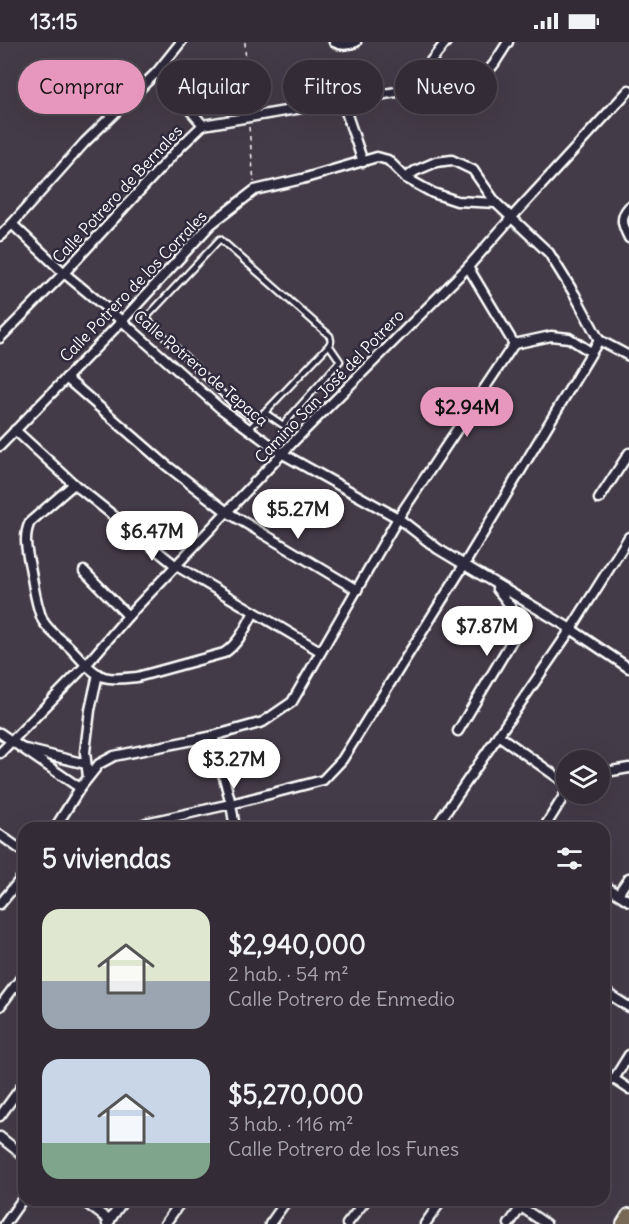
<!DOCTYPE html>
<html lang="es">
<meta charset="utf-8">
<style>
body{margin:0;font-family:Delius,sans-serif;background:#3b343e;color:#f1f3f6;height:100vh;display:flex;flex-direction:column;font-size:22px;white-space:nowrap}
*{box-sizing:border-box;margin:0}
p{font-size:20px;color:#a9a7ad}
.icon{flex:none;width:33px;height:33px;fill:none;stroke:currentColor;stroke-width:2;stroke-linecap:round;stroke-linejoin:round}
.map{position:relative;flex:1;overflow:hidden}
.details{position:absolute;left:18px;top:780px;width:592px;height:384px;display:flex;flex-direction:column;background:#332c36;border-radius:18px;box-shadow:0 6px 24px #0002,0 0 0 2px #4e4851}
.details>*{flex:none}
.top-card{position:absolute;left:18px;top:18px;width:594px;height:54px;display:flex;gap:12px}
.controls{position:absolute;left:556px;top:708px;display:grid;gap:12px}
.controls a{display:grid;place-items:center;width:54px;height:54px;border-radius:50%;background:#332c36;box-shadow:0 6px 24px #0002,0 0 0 2px #4e4851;font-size:30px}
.price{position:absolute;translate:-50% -51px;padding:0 14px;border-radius:21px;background:#fff;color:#222;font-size:20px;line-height:39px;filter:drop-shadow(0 2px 3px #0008)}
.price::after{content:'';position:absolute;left:50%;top:36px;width:18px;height:14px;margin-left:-9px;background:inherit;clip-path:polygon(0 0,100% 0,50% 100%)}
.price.active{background:#e797bd;color:#111}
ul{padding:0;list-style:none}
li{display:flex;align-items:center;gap:18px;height:150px;padding:0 24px}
li span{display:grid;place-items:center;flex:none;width:168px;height:120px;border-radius:18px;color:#555}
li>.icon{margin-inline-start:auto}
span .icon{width:72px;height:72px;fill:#fffc;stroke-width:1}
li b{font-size:26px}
h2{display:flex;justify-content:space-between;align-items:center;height:72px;padding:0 24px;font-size:26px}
.chip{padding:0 21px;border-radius:27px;background:#332c36;box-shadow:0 6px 24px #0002,0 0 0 2px #4e4851;font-size:21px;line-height:54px}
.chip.active{background:#e797bd;color:#111}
.status{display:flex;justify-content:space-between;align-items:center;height:42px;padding:0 30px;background:#332c36;direction:ltr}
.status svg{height:16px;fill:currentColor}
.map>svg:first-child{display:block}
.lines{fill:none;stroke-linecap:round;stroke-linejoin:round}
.lane-casing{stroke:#fff;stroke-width:9}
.street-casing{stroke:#fff;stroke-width:13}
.primary-casing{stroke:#fff;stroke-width:18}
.path{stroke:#fff;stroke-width:1.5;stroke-dasharray:4.5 4.5;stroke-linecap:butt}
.lane{stroke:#2f2a3d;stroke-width:4.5}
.street{stroke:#2f2a3d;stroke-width:8}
.primary{stroke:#776954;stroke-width:14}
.labels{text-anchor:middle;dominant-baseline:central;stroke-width:5;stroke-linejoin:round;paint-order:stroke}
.street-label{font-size:16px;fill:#fff;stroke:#2f2a3d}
</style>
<div class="status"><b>13:15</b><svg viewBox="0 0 49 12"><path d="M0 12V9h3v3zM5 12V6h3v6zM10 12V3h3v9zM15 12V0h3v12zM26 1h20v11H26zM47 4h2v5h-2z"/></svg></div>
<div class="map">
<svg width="629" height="1182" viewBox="0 0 629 1182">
<rect width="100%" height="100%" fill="#443b48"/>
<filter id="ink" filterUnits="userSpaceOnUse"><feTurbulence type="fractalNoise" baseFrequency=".0167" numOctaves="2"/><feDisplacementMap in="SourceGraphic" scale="12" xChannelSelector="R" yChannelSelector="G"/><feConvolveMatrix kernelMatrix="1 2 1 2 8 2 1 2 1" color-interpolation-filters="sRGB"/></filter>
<g filter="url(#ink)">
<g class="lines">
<g class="lane-casing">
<g id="lane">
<path d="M264 370 283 383 340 319 329 303"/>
<path d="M249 387 329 303 331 299 330 294 220 197 146 276 233 362 257 378"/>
</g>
</g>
<g class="street-casing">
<g id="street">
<path d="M334 0C341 4 349 3 356 0"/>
<path d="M157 30 203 83"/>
<path d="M408 48 446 0"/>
<path d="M342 58 363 120"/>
<path d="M406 136 415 129 436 120 452 118 473 128 496 161 549 211 575 253 599 298 629 314"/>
<path d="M629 165C619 176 623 184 629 196"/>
<path d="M12 182 64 231 122 279 220 366 283 412 398 476 438 507 571 587 629 626"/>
<path d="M0 194 12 182 85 100 157 30 181 0"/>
<path d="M468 225 514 302"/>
<path d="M0 296 64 231 179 106 203 83 408 48 467 43 484 34 494 22 508 0"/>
<path d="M514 302 551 294 569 296 591 310"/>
<path d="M66 336 166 423 227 470 357 548"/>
<path d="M15 388 74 442 175 523 320 609"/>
<path d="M0 404 122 279 211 182 255 148 302 137 377 115 388 118 406 136 433 151 457 159 496 161"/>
<path d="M74 442 30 480C22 496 28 513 31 530 34 546 36 564 43 579 49 589 58 595 66 602 78 612 89 630 104 635 115 638 126 636 137 635L224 611C239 601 246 585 254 570"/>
<path d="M599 457 629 411"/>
<path d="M84 529 128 574"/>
<path d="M458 689 517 590C516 570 510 562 497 547"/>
<path d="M0 691 80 746"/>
<path d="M498 693 567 742"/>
<path d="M213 694 231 762 235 786"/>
<path d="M25 707 86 722"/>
<path d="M0 711 87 622 128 574 294 399 468 225 512 175 629 48"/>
<path d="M600 731 629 726"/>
<path d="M88 735 85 710 90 668 98 632"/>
<path d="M55 786 80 746 99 722 114 714 213 694 263 680 292 660 398 476 514 302"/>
<path d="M139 786 141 783 150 780 231 762 323 738 342 718 464 523 599 298"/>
<path d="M435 786 571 587 629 495"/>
<path d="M544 786 567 749"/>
<path d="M0 793 24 810"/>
<path d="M604 843 629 859"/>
<path d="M618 852 629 836"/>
<path d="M0 862 24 833"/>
<path d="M604 949 629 965"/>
<path d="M0 964 24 932"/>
<path d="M614 1037 629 1047"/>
<path d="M604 1040 614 1037 629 1013"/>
<path d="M0 1074 24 1041"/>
<path d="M0 1095 24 1114"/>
<path d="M82 1158 110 1179"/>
<path d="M511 1158 546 1182"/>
<path d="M5 1182 24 1155"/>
<path d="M107 1182 124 1158"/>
<path d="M165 1182 182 1158"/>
<path d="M270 1182 287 1158"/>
<path d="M347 1182 366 1158"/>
<path d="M425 1182 442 1158"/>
<path d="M509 1182 521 1165"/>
</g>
</g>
<g class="primary-casing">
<path id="primary" d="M624 1182 629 1174"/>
</g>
<g class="path">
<path d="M245 0 247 65"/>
<path d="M249 85 254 140"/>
</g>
<use href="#lane" class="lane"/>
<use href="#street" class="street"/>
<use href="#primary" class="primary"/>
</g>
</g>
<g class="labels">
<g class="street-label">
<text transform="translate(117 152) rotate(-47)">Calle Potrero de Bernales</text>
<text transform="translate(133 244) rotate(-46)">Calle Potrero de los Corrales</text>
<text transform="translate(201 326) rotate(40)">Calle Potrero de Tepaca</text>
<text transform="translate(329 344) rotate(-46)">Camino San José del Potrero</text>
</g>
</g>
</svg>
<div class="controls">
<a><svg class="icon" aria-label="layers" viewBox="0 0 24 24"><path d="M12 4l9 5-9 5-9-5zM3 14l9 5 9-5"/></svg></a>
</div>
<b class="price active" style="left:467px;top:396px">$2.94M</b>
<b class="price" style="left:298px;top:498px">$5.27M</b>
<b class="price" style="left:152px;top:520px">$6.47M</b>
<b class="price" style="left:487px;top:615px">$7.87M</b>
<b class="price" style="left:234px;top:748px">$3.27M</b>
<div class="top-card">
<a class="chip active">Comprar</a>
<a class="chip">Alquilar</a>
<a class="chip">Filtros</a>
<a class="chip">Nuevo</a>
</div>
<section class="details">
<h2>5 viviendas<svg class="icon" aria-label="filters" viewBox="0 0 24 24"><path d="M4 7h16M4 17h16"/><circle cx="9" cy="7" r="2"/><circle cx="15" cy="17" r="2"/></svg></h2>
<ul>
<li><span style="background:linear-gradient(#dfe7d0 60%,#9aa5b1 0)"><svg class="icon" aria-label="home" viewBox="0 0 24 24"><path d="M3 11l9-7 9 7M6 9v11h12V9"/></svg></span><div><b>$2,940,000</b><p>2 hab. · 54 m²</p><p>Calle Potrero de Enmedio</p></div></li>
<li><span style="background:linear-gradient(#c9d6e8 70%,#7fa58c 0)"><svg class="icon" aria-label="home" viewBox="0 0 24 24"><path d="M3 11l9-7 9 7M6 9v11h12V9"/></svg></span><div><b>$5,270,000</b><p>3 hab. · 116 m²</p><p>Calle Potrero de los Funes</p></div></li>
</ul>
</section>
</div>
